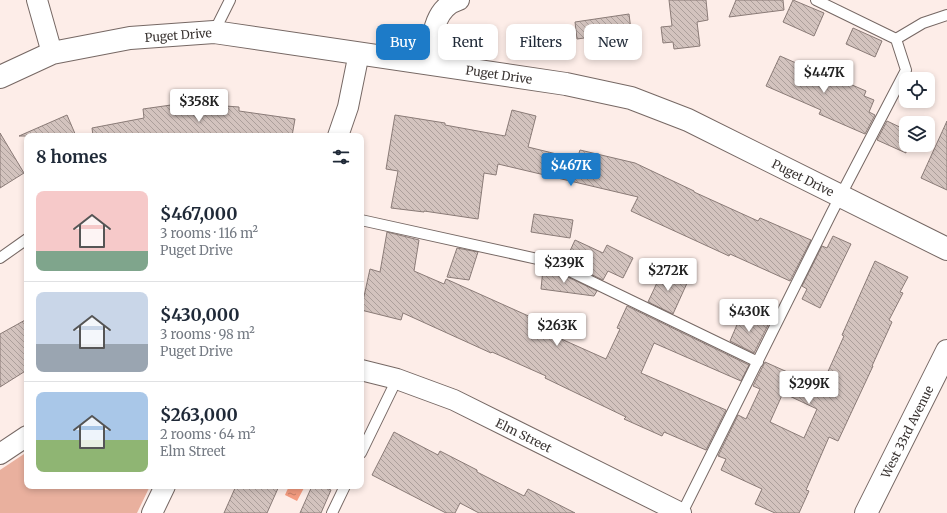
<!DOCTYPE html>
<meta charset="utf-8">
<style>
body{margin:0;font-family:Merriweather,serif;background:#f2f2f3;color:#1f2937;height:100vh;display:flex;flex-direction:column;font-size:15px;white-space:nowrap}
*{box-sizing:border-box;margin:0}
p{font-size:13px;color:#747a83}
.icon{flex:none;width:22px;height:22px;fill:none;stroke:currentColor;stroke-width:2;stroke-linecap:round;stroke-linejoin:round}
.map{position:relative;flex:1;overflow:hidden}
.sheet{position:absolute;left:24px;top:133px;width:340px;height:356px;display:flex;flex-direction:column;background:#fff;border-radius:8px;box-shadow:0 2px 6px #0003}
.sheet>*{flex:none}
.hud{position:absolute;left:376px;top:24px;width:380px;height:36px;display:flex;gap:8px}
.fabs{position:absolute;left:899px;top:72px;display:grid;gap:8px}
.fabs a{display:grid;place-items:center;width:36px;height:36px;border-radius:8px;background:#fff;box-shadow:0 2px 6px #0003;font-size:20px}
.price{position:absolute;translate:-50% -34px;padding:0 9px;border-radius:4px;background:#fff;color:#222;font-size:13px;line-height:26px;filter:drop-shadow(0 1px 2px #0008)}
.price::after{content:'';position:absolute;left:50%;top:24px;width:12px;height:9px;margin-left:-6px;background:inherit;clip-path:polygon(0 0,100% 0,50% 100%)}
.price.selected{background:#1d7bc8;color:#fff}
ul{padding:0;list-style:none}
li{display:flex;align-items:center;gap:12px;height:100px;padding:0 12px}
li+li{border-top:1px solid #e0e1e3}
li span{display:grid;place-items:center;flex:none;width:112px;height:80px;border-radius:8px;color:#555}
li>.icon{margin-inline-start:auto}
span .icon{width:48px;height:48px;fill:#fffc;stroke-width:1}
li b{font-size:17px}
h2{display:flex;justify-content:space-between;align-items:center;height:48px;padding:0 12px;font-size:17px}
.pill{padding:0 14px;border-radius:8px;background:#fff;box-shadow:0 2px 6px #0003;font-size:14px;line-height:36px}
.pill.selected{background:#1d7bc8;color:#fff}
.map>svg:first-child{display:block}
.green{fill:#e9b09e}
.water{fill:url(#water-ripples)}
.building{fill:url(#building-back-hatch);stroke:#8a7b77;fill-rule:evenodd}
.lines{fill:none;stroke-linecap:round;stroke-linejoin:round}
.lane-casing{stroke:#766864;stroke-width:12}
.street-casing{stroke:#766864;stroke-width:22}
.secondary-casing{stroke:#766864;stroke-width:24}
.lane{stroke:#fff;stroke-width:10}
.street{stroke:#fff;stroke-width:20}
.secondary{stroke:#fff;stroke-width:22}
.labels{text-anchor:middle;dominant-baseline:central;stroke-width:3;stroke-linejoin:round;paint-order:stroke}
.street-label{font-size:12px;fill:#393331;stroke:#fdede8}
</style>
<div class="map">
<svg width="947" height="513" viewBox="0 0 947 513">
<defs>
<pattern id="water-ripples" width="26" height="14" patternUnits="userSpaceOnUse"><rect width="26" height="14" fill="#f49c80"/><path d="M2 4q2-2 4 0t4 0M15 11q2-2 4 0t4 0" fill="none" stroke="#c78069"/></pattern>
<pattern id="building-back-hatch" width="6" height="6" patternUnits="userSpaceOnUse"><rect width="6" height="6" fill="#d3c3be"/><path d="M-1 5l2 2M0 0l6 6M5-1l2 2" fill="none" stroke="#ac9f9b"/></pattern>
</defs>
<rect width="100%" height="100%" fill="#fdede8"/>
<path class="green" d="M27 452V486H150L137 513H0V470Z"/>
<path class="water" d="M289 486H305L297 501 285 495Z"/>
<g class="building">
<path d="M669 0H706L708 20 697 22 700 46 674 49 673 42 663 43 661 27 672 26Z"/>
<path d="M736 0H783L784 10 729 17Z"/>
<path d="M793 0 824 13 814 36 783 22Z"/>
<path d="M629 14 631 30H628L629 37 600 41 599 36 577 39 575 22Z"/>
<path d="M853 28 882 41 875 57 846 44Z"/>
<path d="M780 56 835 80 836 78 866 91 864 96 874 100 869 112 875 115 865 134 819 114 821 110 766 86Z"/>
<path d="M185 103 239 107V111L295 119 292 136H205L185 135V136H93L92 128 144 118 143 109Z"/>
<path d="M512 110 536 116 528 147 577 159 580 150 635 163 694 191V192L758 221 760 218 811 240 790 281 730 254 729 256 631 211 638 197 498 164 496 175 484 173 478 219 424 211V212L391 208 398 171 386 169 395 115 445 123V125L505 136Z"/>
<path d="M67 115 76 136H19Z"/>
<path d="M887 121 906 130V153L877 140Z"/>
<path d="M947 121V190L921 178Z"/>
<path d="M0 133 24 173 0 188Z"/>
<path d="M534 214 573 220 570 238 531 232Z"/>
<path d="M387 232 419 240 414 271 444 284 446 279 553 327 550 334 606 359 620 329 617 328 627 306 749 365 741 381 654 343 641 373 726 410 706 450 664 432 662 436 624 419 626 417 545 378 546 376 492 352 491 353 403 313 401 320 361 310 370 269 380 272Z"/>
<path d="M833 236 851 244 820 308 802 299 807 289 802 286 822 246 827 248Z"/>
<path d="M575 240 603 253 607 245 633 258 623 278 608 271 603 280 565 262Z"/>
<path d="M457 248 478 252 469 280 447 277Z"/>
<path d="M875 261 908 277 900 292 903 293 889 320 892 322 872 366H873L838 441 829 437 806 490 809 491 799 513H775L755 504 762 489 721 470 726 459 718 456 738 415 746 419 760 389 753 386 765 362 821 387 844 336 842 335ZM783 393 817 409 804 438 770 422Z"/>
<path d="M543 269 553 270 597 291 594 296 541 289Z"/>
<path d="M663 270 688 281 673 314 648 302Z"/>
<path d="M742 313 768 325 754 353 730 341Z"/>
<path d="M27 319V370L0 387V334Z"/>
<path d="M394 432 438 455 440 451 477 470V472L524 496 528 489 575 513H479L460 503 455 513H446L372 475Z"/>
<path d="M236 486H279L267 513H224Z"/>
<path d="M312 486H321L331 490 321 513H300Z"/>
</g>
<g class="lines">
<g class="lane-casing">
<g id="lane">
<path d="M214 32 230 0"/>
<path d="M896 39 923 23 947 15"/>
<path d="M361 220 551 262 758 362"/>
<path d="M0 258 27 239"/>
<path d="M361 453 397 379"/>
<path d="M332 513 345 486"/>
<path d="M682 513 832 212 906 70 896 39 816 0"/>
</g>
</g>
<g class="street-casing">
<g id="street">
<path d="M37 0 52 53"/>
<path d="M428 64C432 41 432 8 459 0"/>
<path d="M338 136 348 107 359 53"/>
<path id="s1" d="M361 370 397 379 454 400 681 513"/>
<path d="M0 454 27 436"/>
<path d="M152 513 165 486"/>
</g>
</g>
<g class="secondary-casing">
<g id="secondary">
<path id="s2" d="M0 77 52 53 130 38 214 32 566 84 631 98 688 120 947 249"/>
<path id="s3" d="M866 513 947 351"/>
</g>
</g>
<use href="#lane" class="lane"/>
<use href="#street" class="street"/>
<use href="#secondary" class="secondary"/>
</g>
<g class="labels">
<g class="street-label">
<text stroke="none"><textPath href="#s2" startOffset="185">Puget Drive</textPath></text>
<text stroke="none"><textPath href="#s2" startOffset="509">Puget Drive</textPath></text>
<text stroke="none"><textPath href="#s2" startOffset="833">Puget Drive</textPath></text>
<text stroke="none"><textPath href="#s3" startOffset="91">West 33rd Avenue</textPath></text>
<text stroke="none"><textPath href="#s1" startOffset="176">Elm Street</textPath></text>
</g>
</g>
</svg>
<div class="fabs">
<a><svg class="icon" aria-label="locate" viewBox="0 0 24 24"><circle cx="12" cy="12" r="6"/><path d="M12 2v4M12 18v4M2 12h4M18 12h4"/></svg></a>
<a><svg class="icon" aria-label="layers" viewBox="0 0 24 24"><path d="M12 4l9 5-9 5-9-5zM3 14l9 5 9-5"/></svg></a>
</div>
<b class="price" style="left:824px;top:94px">$447K</b>
<b class="price" style="left:199px;top:123px">$358K</b>
<b class="price selected" style="left:571px;top:187px">$467K</b>
<b class="price" style="left:564px;top:284px">$239K</b>
<b class="price" style="left:668px;top:292px">$272K</b>
<b class="price" style="left:749px;top:333px">$430K</b>
<b class="price" style="left:557px;top:347px">$263K</b>
<b class="price" style="left:809px;top:405px">$299K</b>
<div class="hud">
<a class="pill selected">Buy</a>
<a class="pill">Rent</a>
<a class="pill">Filters</a>
<a class="pill">New</a>
</div>
<section class="sheet">
<h2>8 homes<svg class="icon" aria-label="filters" viewBox="0 0 24 24"><path d="M4 7h16M4 17h16"/><circle cx="9" cy="7" r="2"/><circle cx="15" cy="17" r="2"/></svg></h2>
<ul>
<li><span style="background:linear-gradient(#f6c9c9 75%,#7fa58c 0)"><svg class="icon" aria-label="home" viewBox="0 0 24 24"><path d="M3 11l9-7 9 7M6 9v11h12V9"/></svg></span><div><b>$467,000</b><p>3 rooms · 116 m²</p><p>Puget Drive</p></div></li>
<li><span style="background:linear-gradient(#c9d6e8 65%,#9aa5b1 0)"><svg class="icon" aria-label="home" viewBox="0 0 24 24"><path d="M3 11l9-7 9 7M6 9v11h12V9"/></svg></span><div><b>$430,000</b><p>3 rooms · 98 m²</p><p>Puget Drive</p></div></li>
<li><span style="background:linear-gradient(#a9c7e8 60%,#8fb573 0)"><svg class="icon" aria-label="home" viewBox="0 0 24 24"><path d="M3 11l9-7 9 7M6 9v11h12V9"/></svg></span><div><b>$263,000</b><p>2 rooms · 64 m²</p><p>Elm Street</p></div></li>
</ul>
</section>
</div>
